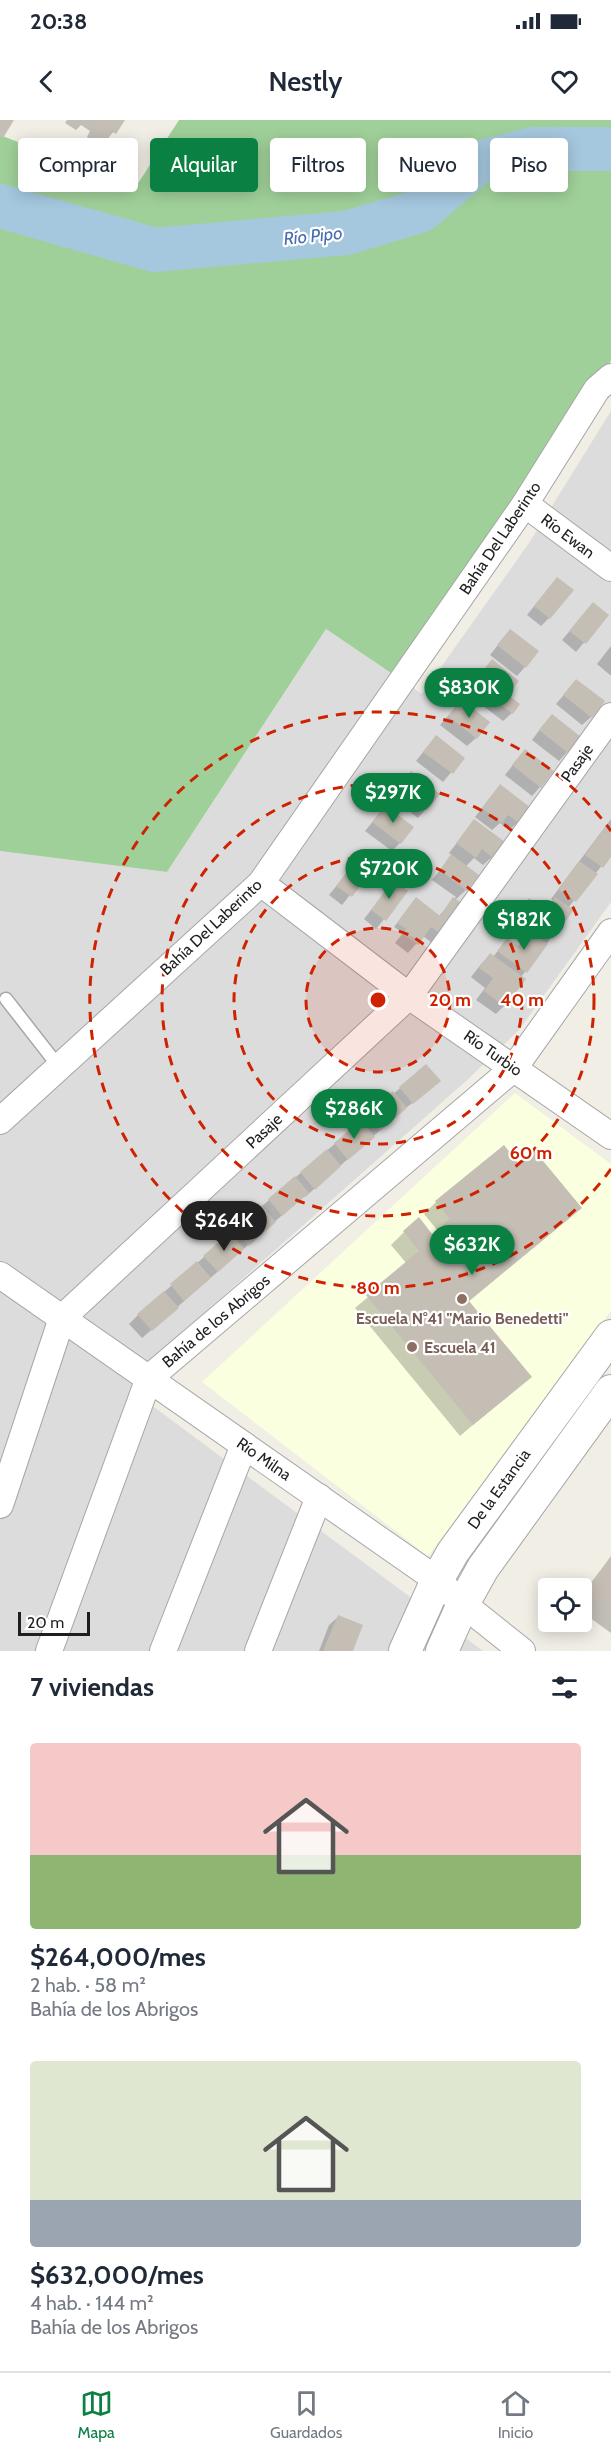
<!DOCTYPE html>
<html lang="es">
<meta charset="utf-8">
<style>
body{margin:0;font-family:Cabin,sans-serif;background:#f6f6f7;color:#1f2937;height:100vh;display:flex;flex-direction:column;font-size:22px;white-space:nowrap}
*{box-sizing:border-box;margin:0}
p{font-size:20px;color:#747a83}
.icon{flex:none;width:33px;height:33px;fill:none;stroke:currentColor;stroke-width:2;stroke-linecap:round;stroke-linejoin:round}
.map{position:relative;height:1531px;overflow:hidden}
.sheet{display:flex;flex-direction:column;background:#fff;flex:1}
.sheet>*{flex:none}
.top-card{position:absolute;left:18px;top:18px;width:576px;height:54px;display:flex;gap:12px}
.tools{position:absolute;left:538px;top:1458px;display:grid;gap:12px}
.tools a{display:grid;place-items:center;width:54px;height:54px;border-radius:6px;background:#fff;box-shadow:0 3px 15px #0003;font-size:30px}
.scale{position:absolute;left:18px;bottom:15px;width:72px;box-sizing:border-box;padding-left:6px;border:3px solid #1f1f1f;border-top:0;font-size:16px;line-height:21px;white-space:nowrap;color:#1f1f1f;-webkit-text-stroke:4px #fff;paint-order:stroke}
.price{position:absolute;translate:-50% -51px;padding:0 14px;border-radius:21px;background:#0b8043;color:#fff;font-size:20px;line-height:39px;filter:drop-shadow(0 2px 3px #0008)}
.price::after{content:'';position:absolute;left:50%;top:36px;width:18px;height:14px;margin-left:-9px;background:inherit;clip-path:polygon(0 0,100% 0,50% 100%)}
.price.active{background:#222;color:#fff}
ul{padding:0;list-style:none}
li{display:grid;align-content:center;gap:12px;height:318px;padding:0 30px}
li span{display:grid;place-items:center;height:186px;border-radius:6px;color:#555}
li>.icon{margin-inline-start:auto}
span .icon{width:108px;height:108px;fill:#fffc;stroke-width:1}
li b{font-size:26px}
h2{display:flex;justify-content:space-between;align-items:center;height:72px;padding:0 30px;font-size:26px}
.tag{padding:0 21px;border-radius:6px;background:#fff;box-shadow:0 3px 15px #0003;font-size:21px;line-height:54px}
.tag.active{background:#0b8043;color:#fff}
.status{display:flex;justify-content:space-between;align-items:center;height:42px;padding:0 30px;background:#fff;direction:ltr}
.status svg{height:16px;fill:currentColor}
header{display:flex;justify-content:space-between;align-items:center;height:78px;padding:0 30px;background:#fff;font-size:27px;font-weight:600}
.tab-bar{display:flex;justify-content:space-around;align-items:center;height:84px;border-top:2px solid #e0e1e3;background:#fff;font-size:16px;color:#747a83}
.tab-bar a{display:grid;justify-items:center;gap:3px}
.tab-bar .active{color:#0b8043}
.map>svg:first-child{display:block}
.residential{fill:#dddcdc}
.education{fill:#faffe0}
.forest{fill:#a0d099}
.shadow{fill:#0003}
.lines{fill:none;stroke-linecap:round;stroke-linejoin:round}
.river{stroke:#a5c8df;stroke-width:44}
.building{fill:#c5beb4}
.service-casing{stroke:#a6a6a6;stroke-width:15}
.minor-casing{stroke:#a6a6a6;stroke-width:28}
.tertiary-casing{stroke:#a6a6a6;stroke-width:34}
.service{stroke:#fff;stroke-width:12}
.minor{stroke:#fff;stroke-width:26}
.tertiary{stroke:#fff;stroke-width:32}
.ring{fill:none;stroke:#cf2200;stroke-width:3;stroke-dasharray:10 8}
.education-dot{fill:#8d6e63;stroke:#fff;stroke-width:2}
.labels{text-anchor:middle;dominant-baseline:central;stroke-width:4.5;stroke-linejoin:round;paint-order:stroke}
.street-label{font-size:16px;fill:#1f1f1f;stroke:#fff}
.education-label{font-size:16px;font-weight:bold;fill:#785e54;stroke:#fff}
.water-label{font-size:18px;font-style:italic;fill:#496cb2;stroke:#fff}
.centre{fill:#cf2200;stroke:#fff;stroke-width:3}
.ring-label{font-size:18px;text-anchor:middle;font-weight:bold;fill:#cf2200;stroke:#fff;stroke-width:4.5;stroke-linejoin:round;paint-order:stroke}
</style>
<div class="status"><b>20:38</b><svg viewBox="0 0 49 12"><path d="M0 12V9h3v3zM5 12V6h3v6zM10 12V3h3v9zM15 12V0h3v12zM26 1h20v11H26zM47 4h2v5h-2z"/></svg></div>
<header><svg class="icon" aria-label="back" viewBox="0 0 24 24"><path d="M15 5l-7 7 7 7"/></svg>Nestly<svg class="icon" aria-label="heart" viewBox="0 0 24 24"><path d="M12 20l-8-8c-3-5 5-10 8-4 3-6 11-1 8 4z"/></svg></header>
<div class="map">
<svg width="611" height="1531" viewBox="0 0 611 1531">
<rect width="100%" height="100%" fill="#f0eee5"/>
<path class="residential" d="M611 291V782L519 910 466 961 161 1231 135 1273 483 1531H0V731L167 752 326 509 422 574 529 423Z"/>
<path class="education" d="M515 973 611 1044V1191L428 1436 202 1262Z"/>
<path class="forest" d="M179 0H611V241L591 265 394 555 326 509 167 752 0 731V15L135 68Z"/>
<g class="shadow">
<path d="M67 0H123L106 21 103 19 98 24 87 17 90 11 81 5 76 10 65 3Z"/>
<path d="M549 468V498L541 506 527 495Z"/>
<path d="M593 484 607 495 576 532 562 520Z"/>
<path d="M502 520 525 547 517 556 490 535Z"/>
<path d="M611 526V555H610L597 544Z"/>
<path d="M492 541 512 593 503 601 465 572Z"/>
<path d="M576 561 591 597 582 605 556 584Z"/>
<path d="M461 581 476 618 467 626 440 605Z"/>
<path d="M544 604 567 632 559 641 532 620Z"/>
<path d="M428 626 463 638 443 662 416 641Z"/>
<path d="M517 640 540 667 532 676 505 655Z"/>
<path d="M403 661 426 689 418 698 391 677Z"/>
<path d="M492 675 518 702 509 710 500 703 492 710 475 697Z"/>
<path d="M385 687 400 723 392 731 365 711Z"/>
<path d="M611 699V734L568 788 551 818 521 857 504 886 496 894 476 880 485 868 471 857 482 843 490 835 493 837 504 823 518 827 540 801 538 799 529 809 515 798 525 784 544 791 554 781 551 779Z"/>
<path d="M474 701 492 737 483 745 474 738 465 747 466 770 455 780 436 826 423 816 408 833 395 823 403 813 394 807 412 783 439 796 456 777 432 760 452 735 449 733Z"/>
<path d="M359 738 372 747 342 785 329 775Z"/>
<path d="M393 762 406 772 376 809 364 799Z"/>
<path d="M426 946 430 970 403 990 305 1077 304 1076 142 1218 129 1204 138 1195 269 1080Z"/>
<path d="M518 1045 580 1088 468 1182 530 1257 460 1316 355 1188 407 1144 391 1125 404 1112 419 1099 432 1116 438 1111 424 1094 436 1082Z"/>
<path d="M611 1437V1513L582 1492V1474Z"/>
<path d="M338 1497 361 1506 351 1531H319L329 1505Z"/>
</g>
<g class="lines">
<path class="river" d="M0 86 155 130 346 113 420 91 475 44 533 29H611"/>
</g>
<g class="building">
<path d="M0 0H14L3 18 0 16Z"/>
<path d="M95 0H125L116 14 111 11 108 17 94 8 98 2Z"/>
<path d="M557 457 574 470 550 499 534 486Z"/>
<path d="M593 482 609 495 586 524 569 511Z"/>
<path d="M510 509 539 531 526 548 497 525Z"/>
<path d="M492 539 519 561 508 575 520 584 513 594 473 563Z"/>
<path d="M576 559 605 581 592 598 563 575Z"/>
<path d="M461 579 490 602 477 619 448 596Z"/>
<path d="M552 594 581 617 568 633 539 610Z"/>
<path d="M436 615 465 638 453 654 423 632Z"/>
<path d="M525 629 554 651 541 668 512 645Z"/>
<path d="M411 651 440 674 427 690 398 667Z"/>
<path d="M500 664 531 688 519 703 508 695 502 703 482 688Z"/>
<path d="M385 685 414 707 401 724 372 702Z"/>
<path d="M474 699 505 722 493 738 482 729 476 738 456 723Z"/>
<path d="M606 706 611 710V737L603 748 585 735Z"/>
<path d="M451 734 479 755 467 771 440 750Z"/>
<path d="M359 736 374 747 352 777 336 766Z"/>
<path d="M579 741 598 754 576 782 558 769Z"/>
<path d="M393 760 408 771 386 801 371 790Z"/>
<path d="M416 777 440 796 453 777 468 788 446 818 431 807 418 825 403 814 406 809 397 803Z"/>
<path d="M555 777 574 790 552 819 518 794 529 778 545 790Z"/>
<path d="M530 811 548 824 527 853 497 831 507 818 519 826Z"/>
<path d="M490 833 526 859 505 887 484 871 493 858 479 848Z"/>
<path d="M426 944 441 961 413 984 399 967Z"/>
<path d="M393 971 407 988 380 1011 366 994Z"/>
<path d="M361 1000 375 1017 348 1040 334 1023Z"/>
<path d="M504 1025 518 1043 534 1030 582 1088 469 1181 532 1257 473 1305 366 1175 419 1131 403 1111 419 1097 432 1114 450 1099 435 1081Z"/>
<path d="M327 1029 341 1046 315 1070 300 1052Z"/>
<path d="M295 1056 309 1073 282 1096 268 1079Z"/>
<path d="M261 1085 276 1102 249 1126 234 1109Z"/>
<path d="M230 1112 244 1129 218 1152 203 1136Z"/>
<path d="M197 1141 211 1158 184 1181 170 1164Z"/>
<path d="M164 1171 179 1188 152 1211 137 1194Z"/>
<path d="M611 1436V1491L585 1472Z"/>
<path d="M338 1495 363 1505 353 1531H323Z"/>
</g>
<g class="lines">
<g class="service-casing">
<path id="service" d="M6 879 59 947"/>
</g>
<g class="minor-casing">
<g id="minor">
<path d="M525 384 611 448"/>
<path d="M261 763 409 876 611 1016"/>
<path d="M0 1001 261 763 525 384 597 269 611 257"/>
<path d="M0 1155 437 1460 463 1484 522 1531"/>
<path d="M0 1385 62 1198 409 876 611 596"/>
<path d="M49 1531 149 1258 514 948 611 812"/>
<path d="M163 1531 244 1325"/>
<path d="M258 1531 319 1377"/>
</g>
</g>
<g class="tertiary-casing">
<g id="tertiary">
<path d="M405 1531 437 1460 453 1432 611 1216"/>
<path d="M442 1531 463 1484 483 1448 611 1271"/>
</g>
</g>
<use href="#service" class="service"/>
<use href="#minor" class="minor"/>
<use href="#tertiary" class="tertiary"/>
</g>
<circle cx="378" cy="880" r="72" fill="#cf2200" fill-opacity=".12"/>
<g class="ring">
<circle cx="378" cy="880" r="72"/>
<circle cx="378" cy="880" r="144"/>
<circle cx="378" cy="880" r="216"/>
<path d="M611 1049A288 288 0 1 1 611 711"/>
</g>
<g class="education-dot">
<circle cx="462" cy="1179" r="6"/>
<circle cx="412" cy="1227" r="6"/>
</g>
<g class="labels">
<g class="street-label">
<text transform="translate(568 416) rotate(37)">Río Ewan</text>
<text transform="translate(500 418) rotate(-56)">Bahía Del Laberinto</text>
<text transform="translate(577 643) rotate(-54)">Pasaje</text>
<text transform="translate(211 807) rotate(-43)">Bahía Del Laberinto</text>
<text transform="translate(493 933) rotate(35)">Río Turbio</text>
<text transform="translate(264 1011) rotate(-43)">Pasaje</text>
<text transform="translate(216 1201) rotate(-40)">Bahía de los Abrigos</text>
<text transform="translate(264 1339) rotate(35)">Río Milna</text>
<text transform="translate(499 1369) rotate(-54)">De la Estancia</text>
</g>
<g class="education-label">
<text x="462" y="1198">Escuela N°41 "Mario Benedetti"</text>
<text x="424" y="1227" text-anchor="start">Escuela 41</text>
</g>
<g class="water-label">
<text transform="translate(313 116) rotate(-6)">Río Pipo</text>
</g>
</g>
<circle cx="378" cy="880" r="9" class="centre"/>
<g class="ring-label">
<text x="450" y="886">20 m</text>
<text x="522" y="886">40 m</text>
<text x="531" y="1039">60 m</text>
<text x="378" y="1174">80 m</text>
</g>
</svg>
<div class="tools">
<a><svg class="icon" aria-label="locate" viewBox="0 0 24 24"><circle cx="12" cy="12" r="6"/><path d="M12 2v4M12 18v4M2 12h4M18 12h4"/></svg></a>
</div>
<div class="scale">20 m</div>
<b class="price" style="left:469px;top:599px">$830K</b>
<b class="price" style="left:393px;top:704px">$297K</b>
<b class="price" style="left:389px;top:780px">$720K</b>
<b class="price" style="left:524px;top:831px">$182K</b>
<b class="price" style="left:354px;top:1020px">$286K</b>
<b class="price active" style="left:224px;top:1132px">$264K</b>
<b class="price" style="left:472px;top:1156px">$632K</b>
<div class="top-card">
<a class="tag">Comprar</a>
<a class="tag active">Alquilar</a>
<a class="tag">Filtros</a>
<a class="tag">Nuevo</a>
<a class="tag">Piso</a>
</div>
</div>
<section class="sheet">
<h2>7 viviendas<svg class="icon" aria-label="filters" viewBox="0 0 24 24"><path d="M4 7h16M4 17h16"/><circle cx="9" cy="7" r="2"/><circle cx="15" cy="17" r="2"/></svg></h2>
<ul>
<li><span style="background:linear-gradient(#f6c9c9 60%,#8fb573 0)"><svg class="icon" aria-label="home" viewBox="0 0 24 24"><path d="M3 11l9-7 9 7M6 9v11h12V9"/></svg></span><div><b>$264,000/mes</b><p>2 hab. · 58 m²</p><p>Bahía de los Abrigos</p></div></li>
<li><span style="background:linear-gradient(#dfe7d0 75%,#9aa5b1 0)"><svg class="icon" aria-label="home" viewBox="0 0 24 24"><path d="M3 11l9-7 9 7M6 9v11h12V9"/></svg></span><div><b>$632,000/mes</b><p>4 hab. · 144 m²</p><p>Bahía de los Abrigos</p></div></li>
</ul>
</section>
<nav class="tab-bar">
<a class="active"><svg class="icon" aria-label="map" viewBox="0 0 24 24"><path d="M3 6l6-2 6 2 6-2v14l-6 2-6-2-6 2zM9 4v14M15 6v14"/></svg>Mapa</a>
<a><svg class="icon" aria-label="saved" viewBox="0 0 24 24"><path d="M7 4h10v16l-5-4-5 4z"/></svg>Guardados</a>
<a><svg class="icon" aria-label="home" viewBox="0 0 24 24"><path d="M3 11l9-7 9 7M6 9v11h12V9"/></svg>Inicio</a>
</nav>
